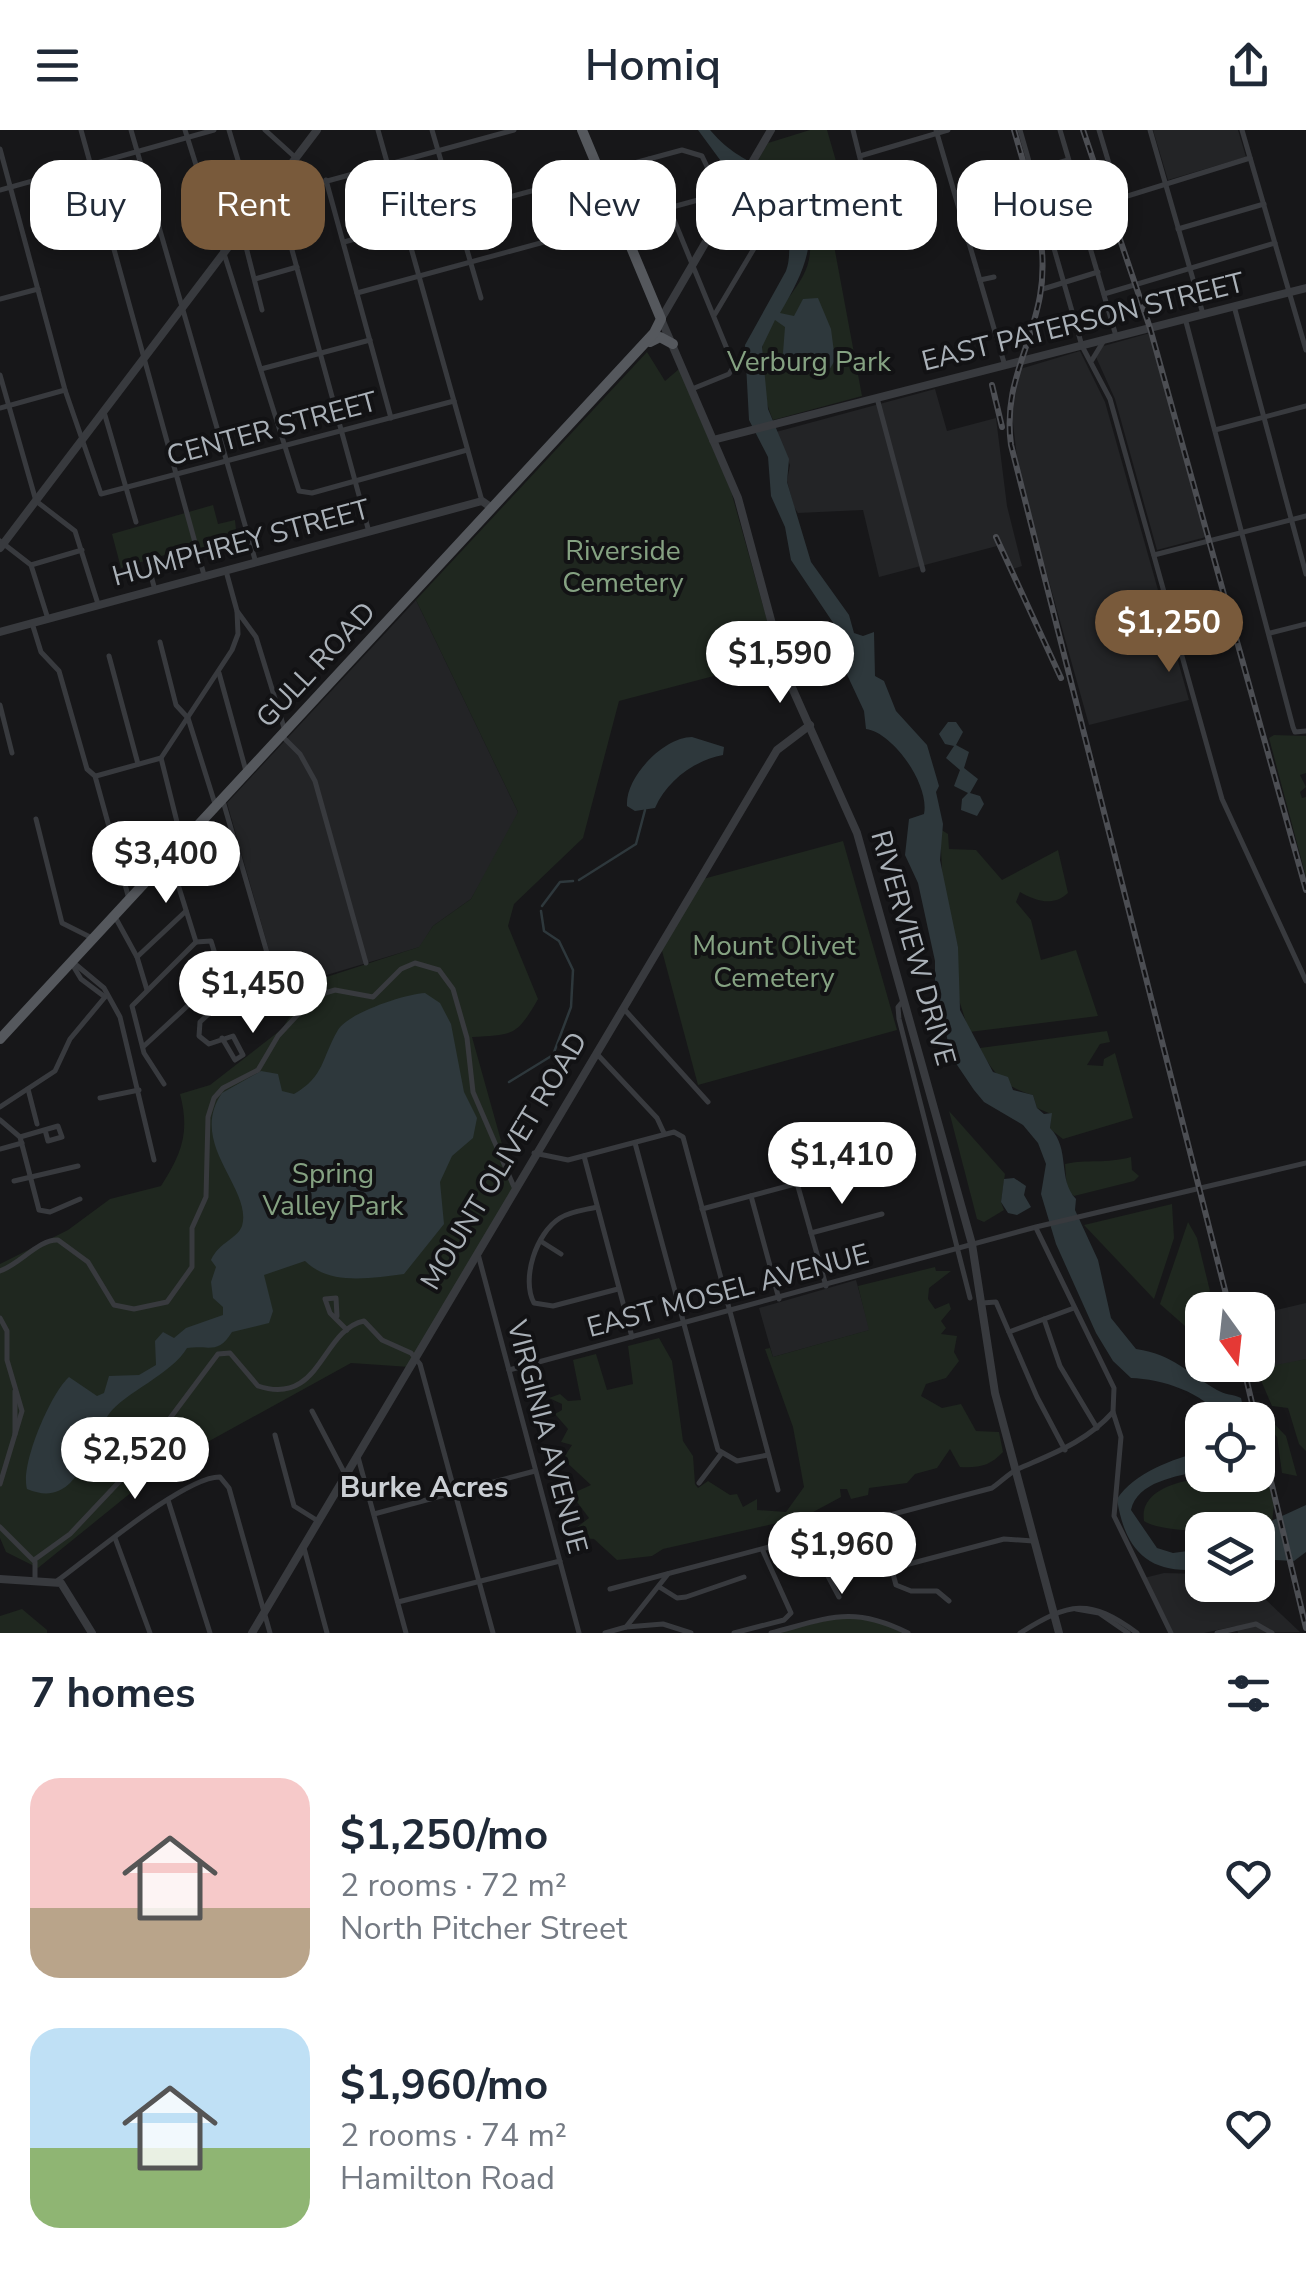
<!DOCTYPE html>
<meta charset="utf-8">
<style>
body{margin:0;font-family:"Nunito Sans",sans-serif;background:#f2f2f3;color:#1f2937;height:100vh;display:flex;flex-direction:column;font-size:38px;white-space:nowrap}
*{box-sizing:border-box;margin:0}
p{font-size:32px;color:#747a83}
.icon{flex:none;width:55px;height:55px;fill:none;stroke:currentColor;stroke-width:2;stroke-linecap:round;stroke-linejoin:round}
.map{position:relative;height:1503px;overflow:hidden}
.panel{display:flex;flex-direction:column;background:#fff;flex:1}
.panel>*{flex:none}
.guide{position:absolute;left:30px;top:30px;width:1248px;height:90px;display:flex;gap:20px}
.needle{width:65px;rotate:165deg}
.buttons{position:absolute;left:1185px;top:1162px;display:grid;gap:20px}
.buttons a{display:grid;place-items:center;width:90px;height:90px;border-radius:20px;background:#fff;box-shadow:0 5px 15px #0003;font-size:50px}
.price{position:absolute;translate:-50% -85px;padding:0 22px;border-radius:35px;background:#fff;color:#222;font-size:32px;line-height:65px;filter:drop-shadow(0 2px 5px #0008)}
.price::after{content:'';position:absolute;left:50%;top:60px;width:30px;height:22px;margin-left:-15px;background:inherit;clip-path:polygon(0 0,100% 0,50% 100%)}
.price.active{background:#795a3b;color:#fff}
ul{padding:0;list-style:none}
li{display:flex;align-items:center;gap:30px;height:250px;padding:0 30px}
li span{display:grid;place-items:center;flex:none;width:280px;height:200px;border-radius:30px;color:#555}
li>.icon{margin-inline-start:auto}
span .icon{width:120px;height:120px;fill:#fffc;stroke-width:1}
li b{font-size:42px}
h2{display:flex;justify-content:space-between;align-items:center;height:120px;padding:0 30px;font-size:42px}
.chip{padding:0 35px;border-radius:30px;background:#fff;box-shadow:0 5px 15px #0003;font-size:35px;line-height:90px}
.chip.active{background:#795a3b;color:#fff}
header{display:flex;justify-content:space-between;align-items:center;height:130px;padding:0 30px;background:#fff;font-size:45px;font-weight:600}
.map>svg:first-child{display:block}
.built{fill:#232426}
.green{fill:#1f271f}
.water{fill:#2e383c}
.lines{fill:none;stroke-linecap:round;stroke-linejoin:round}
.stream{stroke:#2e383c;stroke-width:2.5}
.minor{stroke:#383a3e;stroke-width:5}
.tertiary{stroke:#383a3e;stroke-width:8}
.primary{stroke:#55585d;stroke-width:10}
.rail-casing{stroke:#4c4e53;stroke-width:6}
.rail{stroke:#121214;stroke-width:2.5;stroke-dasharray:8;stroke-linecap:butt}
.labels{text-anchor:middle;dominant-baseline:central;stroke-width:8;stroke-linejoin:round;paint-order:stroke}
.street-label{font-size:28px;fill:#aab1b8;stroke:#121214}
.park-label{font-size:28px;fill:#85a282;stroke:#121214}
.neighbourhood-label{font-size:30px;font-weight:bold;fill:#cbcfd4;stroke:#121214}
</style>
<header><svg class="icon" aria-label="menu" viewBox="0 0 24 24"><path d="M4 6h16M4 12h16M4 18h16"/></svg>Homiq<svg class="icon" aria-label="share" viewBox="0 0 24 24"><path d="M12 15V3M7 8l5-5 5 5M5 13v7h14v-7"/></svg></header>
<div class="map">
<svg width="1306" height="1503" viewBox="0 0 1306 1503">
<rect width="100%" height="100%" fill="#171719"/>
<g class="built">
<path d="M1153 0H1238L1246 27 1168 50Z"/>
<path d="M1150 203 1206 407 1157 420 1115 269 1096 227 1100 217Z"/>
<path d="M1080 221 1105 272 1189 570 1089 595 1019 344 1012 285 1020 239Z"/>
<path d="M935 259 947 301 996 288 1007 376 1022 436 1010 440 997 416 879 447 863 380 798 383 794 377 787 351 790 335 776 302Z"/>
<path d="M416 470 518 682 514 696 471 769 433 796 420 817 280 859 227 673Z"/>
<path d="M856 1150 870 1200 773 1227 759 1178Z"/>
<path d="M1306 1173V1229L1272 1238 1260 1184Z"/>
<path d="M1264 1435V1468L1300 1502 1238 1503 1236 1496 1204 1503H1173L1144 1448 1164 1443 1202 1444V1455H1258V1436Z"/>
</g>
<g class="green">
<path d="M810 0H827L852 86 830 94 862 266 773 290C764 270 758 235 763 213 768 189 791 168 803 146 825 105 793 54 754 37L768 13Z"/>
<path d="M647 222 665 251 679 239 731 361 778 529 619 571 583 708 514 774 508 796 538 869C517 906 513 905 472 907L514 1057 410 1237 351 1233 164 1336 38 1438 6 1422 0 1408V1134L68 1100 110 1069 161 1056C182 1023 190 1002 180 964L210 955 282 899 311 852 419 817 433 796 471 769 518 682 416 470Z"/>
<path d="M213 375 218 394 235 390 237 410 218 423 168 424 121 438 112 404Z"/>
<path d="M1274 605 1306 606V643L1300 645 1306 657 1300 662 1302 668 1306 667V747L1269 608Z"/>
<path d="M940 699 948 704 949 719 976 720 1002 750 1058 720 1068 763C1053 777 1036 771 1020 762L1016 772 1031 790 1041 830 1076 820 1098 886 969 902 956 860 958 817 943 761Z"/>
<path d="M843 711 897 900 698 955 661 817 703 749Z"/>
<path d="M1107 901 1110 912 1100 914 1087 935 1103 936 1104 929 1115 923 1133 988 1063 1009 1050 999 1051 984 1037 978 1033 965C1005 958 991 941 980 918Z"/>
<path d="M949 981 1005 1044 1001 1072 1004 1080 984 1092 977 1089Z"/>
<path d="M1131 1027 1132 1040 1139 1046 1134 1051 1074 1066 1067 1060 1065 1034C1087 1029 1106 1034 1131 1027Z"/>
<path d="M1172 1074 1174 1108 1154 1169 1084 1095Z"/>
<path d="M1188 1092 1197 1108 1210 1161 1185 1196 1160 1174Z"/>
<path d="M935 1137 936 1141H951L929 1158 928 1169 935 1179 949 1173 951 1179 941 1191 946 1198 941 1204 957 1206 954 1222 959 1231 946 1248 926 1254 921 1266 942 1278 961 1274 976 1301 999 1302 1003 1322C990 1336 979 1338 960 1337L950 1319 937 1338 915 1344 907 1353 869 1358 868 1365 851 1369 847 1359H840L841 1367 804 1387 663 1419 652 1426 617 1430 594 1409 581 1408 576 1398 589 1388 571 1364 591 1355 563 1329 572 1315 561 1312 568 1299 555 1284 562 1280V1274L549 1268 560 1264 568 1271 581 1270 573 1230 596 1224 607 1260 633 1254 628 1216 659 1208 672 1231 683 1311 693 1326 695 1354 698 1358 708 1351 730 1365 737 1364 743 1377 757 1369V1380L786 1382 804 1357 793 1297 765 1219 770 1218 773 1227 869 1200 858 1156Z"/>
<path d="M1306 1229V1321L1299 1314 1288 1278 1272 1276 1256 1239Z"/>
<path d="M1260 1279 1286 1306 1297 1346 1282 1343 1277 1307 1260 1289Z"/>
<path d="M1258 1313 1274 1375 1272 1392C1250 1403 1165 1405 1144 1391 1137 1345 1227 1345 1258 1345Z"/>
<path d="M22 1479 47 1500V1503H0V1486Z"/>
<path d="M846 1486 870 1487 903 1503H773Z"/>
</g>
<g class="water">
<path d="M698 0H710C732 25 740 24 765 42 829 86 813 127 780 183L794 186 803 169 818 168 831 199 835 230 828 242 792 241 783 223 785 197 775 190 762 217 768 279 789 329 787 352 811 432 849 485 854 503 863 506 874 502 875 546 884 551 896 581 927 615 939 656 936 662 943 694 940 730 958 817 960 880 993 942 1008 947 1013 960 1033 965 1037 978 1044 984 1052 983 1050 998C1071 1019 1057 1049 1076 1069L1075 1080 1098 1130 1111 1188 1136 1219C1175 1225 1187 1243 1217 1260 1225 1265 1233 1264 1241 1268L1246 1290H1222C1205 1262 1161 1249 1131 1248L1113 1231 1096 1203 1056 1114 1041 1064 1046 1034 1038 1013 1023 995 984 972 974 960 951 926 946 903 935 887V831L918 753 905 725 909 689 924 684C930 654 892 602 866 599L864 581 843 536 842 506 791 430 785 397 771 366 768 327 749 290 745 215 786 141C792 125 786 112 795 98L766 60 726 38Z"/>
<path d="M948 592H956L963 602 956 615 969 622 964 638 978 649 970 663 980 666 984 674 977 686 961 680 962 669 968 663 954 656 960 640 946 628 954 616 945 614 939 604Z"/>
<path d="M692 607 724 617 723 625C693 631 667 651 655 678L635 681 627 676C625 647 664 607 692 607Z"/>
<path d="M425 863 440 873 451 894 464 962 477 988 473 1008 452 1026 440 1052 444 1094 404 1144C371 1148 330 1156 305 1131L264 1145 273 1181 269 1193 232 1202C218 1225 209 1215 187 1218 172 1244 124 1263 109 1284 87 1315 79 1381 27 1359 20 1334 51 1263 69 1247L97 1266 104 1263 109 1246 139 1245 156 1235 155 1211 163 1202 174 1208 186 1198 223 1185V1177L213 1168 211 1152 216 1137 211 1130C219 1112 237 1109 242 1096 253 1058 187 1014 222 963L261 941 278 944 282 961 294 964C325 946 321 929 338 900 348 883 405 864 425 863Z"/>
<path d="M1014 1048 1026 1056 1024 1065 1031 1077 1017 1085 1008 1083 1001 1072 1004 1049Z"/>
<path d="M1202 1322V1341C1176 1346 1137 1352 1131 1380L1157 1418 1173 1423 1202 1419V1439C1149 1445 1125 1421 1117 1369 1134 1343 1174 1328 1202 1322Z"/>
<path d="M1306 1375V1422L1294 1431 1258 1429 1256 1398Z"/>
</g>
<g class="lines">
<g class="stream">
<path d="M579 750 636 714 645 680"/>
<path d="M542 776 560 752 573 751"/>
<path d="M509 952 553 925 571 877 573 840 559 811 544 801 541 781"/>
</g>
<g class="minor">
<path d="M81 0 204 445"/>
<path d="M131 0 256 433"/>
<path d="M185 0 299 361 312 363 467 320"/>
<path d="M229 0 246 57 261 74"/>
<path d="M265 0 296 28"/>
<path d="M378 0 482 371"/>
<path d="M432 0 481 168"/>
<path d="M853 0 878 101"/>
<path d="M936 0 1005 236"/>
<path d="M1020 0 1082 216 1110 269 1222 669 1306 851"/>
<path d="M1060 0 1083 78"/>
<path d="M1099 0 1119 67"/>
<path d="M1150 0 1203 184"/>
<path d="M1242 0 1306 220"/>
<path d="M0 19 65 260 101 364 454 271"/>
<path d="M860 26 948 0"/>
<path d="M649 29 734 236 729 244 692 259"/>
<path d="M326 50 391 288"/>
<path d="M0 60 214 0"/>
<path d="M956 63 1068 30"/>
<path d="M276 65 514 0"/>
<path d="M277 65 369 402"/>
<path d="M1079 80 1116 206"/>
<path d="M1178 99 1264 74"/>
<path d="M242 101 262 180"/>
<path d="M344 112 682 20 702 26 720 64"/>
<path d="M970 115 1250 28"/>
<path d="M255 149 297 137"/>
<path d="M980 150 994 147"/>
<path d="M1043 159 1098 142"/>
<path d="M357 163 720 64 732 68"/>
<path d="M1104 164 1275 113"/>
<path d="M0 169 38 159"/>
<path d="M1234 176 1306 444"/>
<path d="M715 184 765 100 764 85 739 56"/>
<path d="M1185 188 1293 597 1295 602 1306 601"/>
<path d="M1092 230 1103 212"/>
<path d="M261 239 370 210"/>
<path d="M0 245 36 371 75 401 98 474"/>
<path d="M877 268 923 440"/>
<path d="M0 278 65 260"/>
<path d="M104 282 136 392"/>
<path d="M1215 300 1306 276"/>
<path d="M0 411 31 435 48 489"/>
<path d="M1154 425 1306 386"/>
<path d="M147 431 155 460"/>
<path d="M31 435 82 420"/>
<path d="M226 441 237 481 256 507 285 601"/>
<path d="M32 493 41 522 59 541 87 639 95 646 129 769"/>
<path d="M1270 503 1306 494"/>
<path d="M160 512 176 575 188 588 216 677"/>
<path d="M109 526 138 634"/>
<path d="M219 543 246 641"/>
<path d="M0 575 12 623"/>
<path d="M282 606 300 624 315 651 366 833"/>
<path d="M161 628 182 712"/>
<path d="M96 646 161 628 232 520 238 504 237 481"/>
<path d="M223 671 279 864"/>
<path d="M36 689 62 793 92 808"/>
<path d="M170 729 196 812"/>
<path d="M114 785 137 827 147 860"/>
<path d="M196 812 211 811 228 866 200 892 199 906 209 914 233 906 243 925 235 930 222 908"/>
<path d="M137 827 186 781"/>
<path d="M74 833 104 858 120 887 154 1030"/>
<path d="M72 834 81 849 105 867"/>
<path d="M903 871 898 877 899 889 970 1168"/>
<path d="M624 879 708 972"/>
<path d="M143 917 221 845"/>
<path d="M597 924 657 988 664 1003"/>
<path d="M164 954 144 923 132 876 196 812"/>
<path d="M28 959 37 994"/>
<path d="M100 968 139 960"/>
<path d="M0 977 55 941 70 909 105 867"/>
<path d="M0 990 20 1007 39 1080 50 1082 80 1069"/>
<path d="M20 1007 58 996 62 1007 48 1011 45 1000"/>
<path d="M635 1013 718 1320 737 1331 768 1325"/>
<path d="M0 1019 22 1013"/>
<path d="M534 1023 568 1030 674 1002 683 1007 778 1360"/>
<path d="M584 1026 632 1207"/>
<path d="M14 1051 78 1036"/>
<path d="M797 1053 826 1156"/>
<path d="M751 1066 779 1169"/>
<path d="M597 1077C585 1080 571 1081 560 1088 536 1103 521 1149 534 1173L553 1176 618 1159"/>
<path d="M702 1079 866 1035"/>
<path d="M811 1103 882 1084"/>
<path d="M542 1112 561 1124"/>
<path d="M478 1124 579 1503"/>
<path d="M0 1141C20 1134 39 1109 58 1110L88 1132 114 1175 134 1179 167 1172 192 1137V1098L206 1067 208 987 214 968 223 958 258 940 278 906 315 866 335 860 373 867 401 839 415 833 439 840 453 859 467 908 473 962 514 1057"/>
<path d="M982 1173 996 1172 1037 1267 1065 1320"/>
<path d="M337 1186 336 1168 325 1169 330 1183 347 1200"/>
<path d="M0 1188 7 1201V1230L22 1281 0 1354"/>
<path d="M1044 1189 1060 1236 1097 1298"/>
<path d="M1009 1202 1074 1178"/>
<path d="M509 1240 1036 1097 1306 1033"/>
<path d="M15 1261V1304"/>
<path d="M312 1281 345 1344"/>
<path d="M1113 1282 1121 1307 1114 1386 1171 1503"/>
<path d="M275 1305 294 1376 318 1391"/>
<path d="M358 1327 406 1503"/>
<path d="M699 1353 721 1324"/>
<path d="M168 1370 210 1503"/>
<path d="M374 1384 535 1341"/>
<path d="M878 1388 896 1455 911 1461H937L949 1471"/>
<path d="M0 1397 35 1432V1449"/>
<path d="M115 1408 150 1503"/>
<path d="M808 1408 839 1467"/>
<path d="M304 1418 327 1503"/>
<path d="M34 1430 70 1404 135 1335 218 1224 230 1223 258 1256C321 1277 321 1200 364 1191L382 1210 411 1223 420 1234 493 1503"/>
<path d="M890 1439 1004 1409 1033 1411"/>
<path d="M57 1451C89 1428 185 1346 220 1347L229 1358 270 1503"/>
<path d="M661 1458 677 1468 686 1467 744 1447"/>
<path d="M610 1459 992 1358C1001 1352 1009 1343 1018 1339 1054 1323 1086 1312 1113 1282L1114 1258 1036 1098"/>
<path d="M398 1472 560 1431"/>
<path d="M1076 1479 1099 1483 1128 1503"/>
<path d="M626 1497 663 1494 691 1503"/>
<path d="M605 1503 626 1497 668 1444"/>
<path d="M734 1503 784 1490 791 1483 763 1421"/>
<path d="M771 1503C829 1488 852 1475 908 1503"/>
<path d="M1020 1503C1070 1472 1089 1468 1137 1503"/>
<path d="M1217 1503 1256 1494 1272 1503"/>
</g>
<g class="tertiary">
<path d="M771 0 661 189 738 368 785 542 857 703 972 1114 995 1263 1059 1503"/>
<path d="M713 310 1306 158"/>
<path d="M0 418 317 0"/>
<path d="M0 502 482 371 492 378"/>
<path d="M0 1449 61 1453 92 1503"/>
<path d="M252 1503 777 620 810 595"/>
</g>
<g class="primary">
<path d="M650 212 660 207 673 214"/>
<path d="M0 909 654 203 661 189 582 0"/>
</g>
<g class="rail-casing">
<g id="rail">
<path d="M1014 0C1029 53 1050 110 1040 166 1030 221 1003 255 1011 315L1230 1180"/>
<path d="M1083 0 1150 198 1306 760"/>
<path d="M992 255 1002 297"/>
<path d="M996 407 1061 548"/>
<path d="M1243 1235 1256 1290"/>
<path d="M1258 1297 1306 1498"/>
</g>
</g>
<use href="#rail" class="rail"/>
</g>
<g class="labels">
<g class="street-label">
<text transform="translate(1083 192) rotate(-14)">EAST PATERSON STREET</text>
<text transform="translate(272 299) rotate(-15)">CENTER STREET</text>
<text transform="translate(241 413) rotate(-15)">HUMPHREY STREET</text>
<text transform="translate(316 535) rotate(-47)">GULL ROAD</text>
<text transform="translate(913 818) rotate(74)">RIVERVIEW DRIVE</text>
<text transform="translate(504 1031) rotate(-59)">MOUNT OLIVET ROAD</text>
<text transform="translate(728 1161) rotate(-15)">EAST MOSEL AVENUE</text>
<text transform="translate(547 1307) rotate(75)">VIRGINIA AVENUE</text>
</g>
<g class="park-label">
<text x="809" y="232">Verburg Park</text>
<text x="623" y="421">Riverside<tspan x="623" dy="32">Cemetery</tspan></text>
<text x="774" y="816">Mount Olivet<tspan x="774" dy="32">Cemetery</tspan></text>
<text x="333" y="1044">Spring<tspan x="333" dy="32">Valley Park</tspan></text>
</g>
<g class="neighbourhood-label">
<text x="424" y="1357">Burke Acres</text>
</g>
</g>
</svg>
<div class="buttons">
<a><svg class="needle" viewBox="-14 -14 28 28"><path d="M0-13l5 13h-10z" fill="#e53935"/><path d="M0 13l5-13h-10z" fill="#747a83"/></svg></a>
<a><svg class="icon" aria-label="locate" viewBox="0 0 24 24"><circle cx="12" cy="12" r="6"/><path d="M12 2v4M12 18v4M2 12h4M18 12h4"/></svg></a>
<a><svg class="icon" aria-label="layers" viewBox="0 0 24 24"><path d="M12 4l9 5-9 5-9-5zM3 14l9 5 9-5"/></svg></a>
</div>
<b class="price active" style="left:1169px;top:545px">$1,250</b>
<b class="price" style="left:780px;top:576px">$1,590</b>
<b class="price" style="left:166px;top:776px">$3,400</b>
<b class="price" style="left:253px;top:906px">$1,450</b>
<b class="price" style="left:842px;top:1077px">$1,410</b>
<b class="price" style="left:135px;top:1372px">$2,520</b>
<b class="price" style="left:842px;top:1467px">$1,960</b>
<div class="guide">
<a class="chip">Buy</a>
<a class="chip active">Rent</a>
<a class="chip">Filters</a>
<a class="chip">New</a>
<a class="chip">Apartment</a>
<a class="chip">House</a>
</div>
</div>
<section class="panel">
<h2>7 homes<svg class="icon" aria-label="filters" viewBox="0 0 24 24"><path d="M4 7h16M4 17h16"/><circle cx="9" cy="7" r="2"/><circle cx="15" cy="17" r="2"/></svg></h2>
<ul>
<li><span style="background:linear-gradient(#f6c9c9 65%,#b9a48a 0)"><svg class="icon" aria-label="home" viewBox="0 0 24 24"><path d="M3 11l9-7 9 7M6 9v11h12V9"/></svg></span><div><b>$1,250/mo</b><p>2 rooms · 72 m²</p><p>North Pitcher Street</p></div><svg class="icon" aria-label="heart" viewBox="0 0 24 24"><path d="M12 20l-8-8c-3-5 5-10 8-4 3-6 11-1 8 4z"/></svg></li>
<li><span style="background:linear-gradient(#bfe0f5 60%,#8fb573 0)"><svg class="icon" aria-label="home" viewBox="0 0 24 24"><path d="M3 11l9-7 9 7M6 9v11h12V9"/></svg></span><div><b>$1,960/mo</b><p>2 rooms · 74 m²</p><p>Hamilton Road</p></div><svg class="icon" aria-label="heart" viewBox="0 0 24 24"><path d="M12 20l-8-8c-3-5 5-10 8-4 3-6 11-1 8 4z"/></svg></li>
</ul>
</section>
